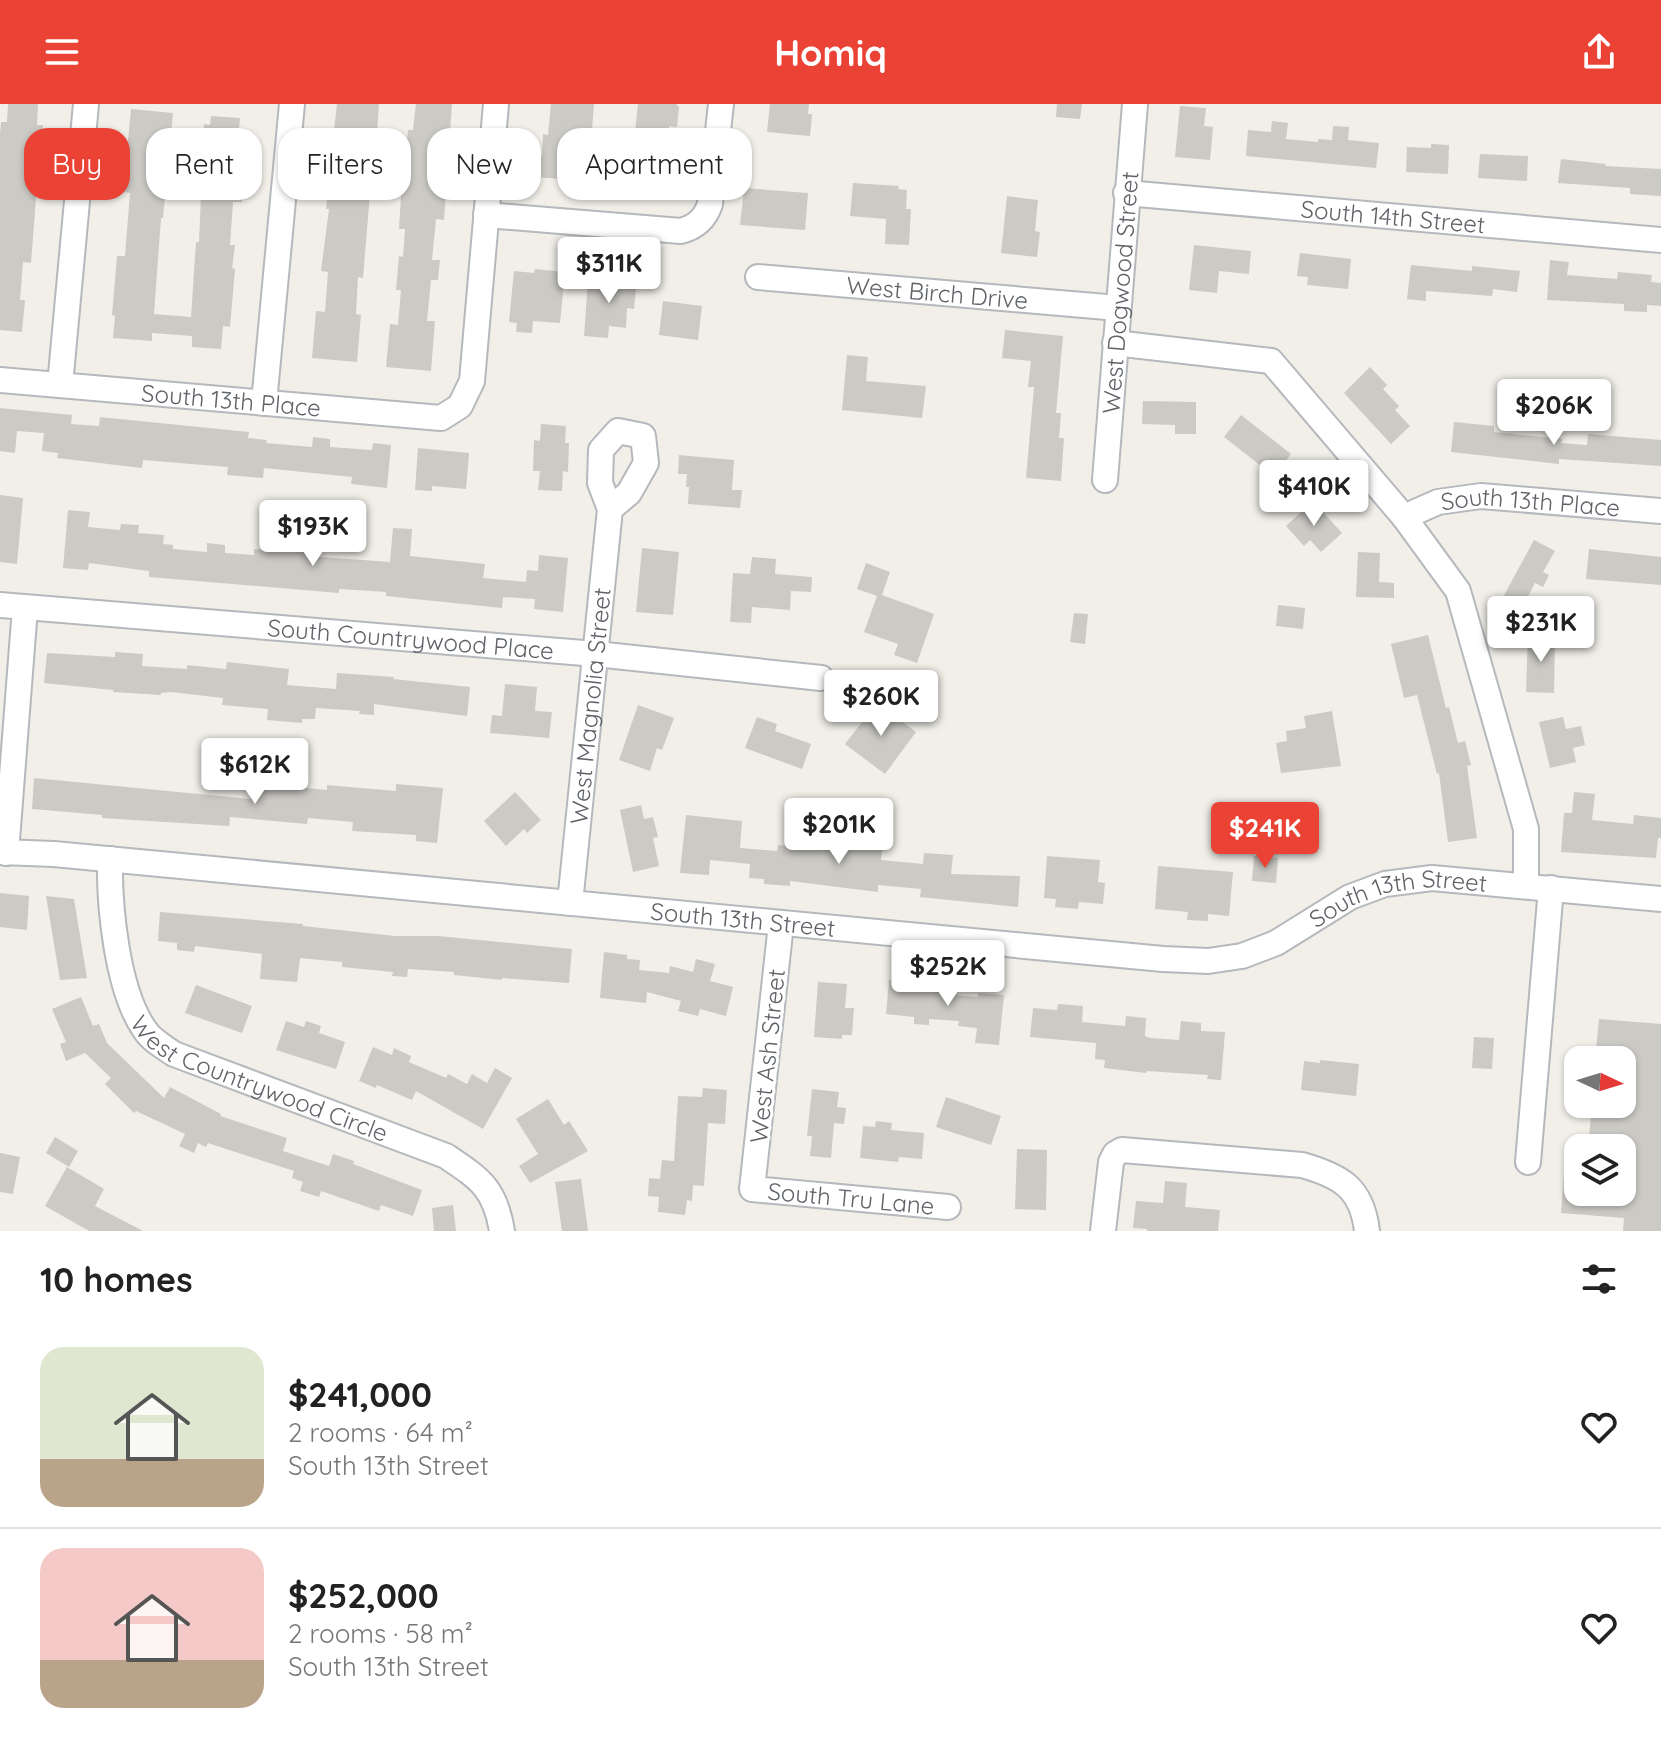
<!DOCTYPE html>
<meta charset="utf-8">
<style>
body{margin:0;font-family:Quicksand,sans-serif;background:#f2f2f2;color:#222;height:100vh;display:flex;flex-direction:column;font-size:30px;white-space:nowrap}
*{box-sizing:border-box;margin:0}
p{font-size:26px;color:#767676}
.icon{flex:none;width:44px;height:44px;fill:none;stroke:currentColor;stroke-width:2;stroke-linecap:round;stroke-linejoin:round}
.map{position:relative;height:1127px;overflow:hidden}
.details{display:flex;flex-direction:column;background:#fff;flex:1}
.details>*{flex:none}
.banner{position:absolute;left:24px;top:24px;width:800px;height:72px;display:flex;gap:16px}
.needle{width:52px;rotate:94deg}
.fabs{position:absolute;left:1564px;top:942px;display:grid;gap:16px}
.fabs a{display:grid;place-items:center;width:72px;height:72px;border-radius:16px;background:#fff;box-shadow:0 2px 6px #0004;font-size:40px}
.price{position:absolute;translate:-50% -68px;padding:0 18px;border-radius:8px;background:#fff;color:#222;font-size:26px;line-height:52px;filter:drop-shadow(0 2px 4px #0008)}
.price::after{content:'';position:absolute;left:50%;top:48px;width:24px;height:18px;margin-left:-12px;background:inherit;clip-path:polygon(0 0,100% 0,50% 100%)}
.price.on{background:#ea4335;color:#fff}
ul{padding:0;list-style:none}
li{display:flex;align-items:center;gap:24px;height:200px;padding:0 40px}
li+li{border-top:2px solid #e0e0e0}
li span{display:grid;place-items:center;flex:none;width:224px;height:160px;border-radius:24px;color:#555}
li>.icon{margin-inline-start:auto}
span .icon{width:96px;height:96px;fill:#fffc;stroke-width:1}
li b{font-size:34px}
h2{display:flex;justify-content:space-between;align-items:center;height:96px;padding:0 40px;font-size:34px}
.chip{padding:0 28px;border-radius:24px;background:#fff;box-shadow:0 2px 6px #0004;font-size:28px;line-height:72px}
.chip.on{background:#ea4335;color:#fff}
header{display:flex;justify-content:space-between;align-items:center;height:104px;padding:0 40px;background:#ea4335;color:#fff;font-size:36px;font-weight:800}
.map>svg:first-child{display:block}
.building{fill:#cccac5}
.lines{fill:none;stroke-linecap:round;stroke-linejoin:round}
.minor-casing{stroke:#b5b8bc;stroke-width:28}
.minor{stroke:#fff;stroke-width:24}
.labels{text-anchor:middle;dominant-baseline:central;stroke-width:6;stroke-linejoin:round;paint-order:stroke}
.street-label{font-size:24px;fill:#5f6368;stroke:#fff}
</style>
<header><svg class="icon" aria-label="menu" viewBox="0 0 24 24"><path d="M4 6h16M4 12h16M4 18h16"/></svg>Homiq<svg class="icon" aria-label="share" viewBox="0 0 24 24"><path d="M12 15V3M7 8l5-5 5 5M5 13v7h14v-7"/></svg></header>
<div class="map">
<svg width="1661" height="1127" viewBox="0 0 1661 1127">
<rect width="100%" height="100%" fill="#f1efe8"/>
<g class="building">
<path d="M8 0H38L37 21H43L41 42H34L31 80 37 81 31 159 23 158 20 196H25L22 228 0 226V30L1 18H7Z"/>
<path d="M337 0H379L375 60 369 59 367 88 370 89 363 174 358 173 356 210 361 211 357 258 312 254 316 207 325 208 328 168 321 167 329 105H326L328 85H337L340 44H332Z"/>
<path d="M416 0H452L444 116 436 115 432 156H440L438 176H431L427 217H435L431 267 386 263 390 220 398 221 401 186H396L399 152 403 153 405 125H399L401 92 408 26H413Z"/>
<path d="M551 0H594L588 77 533 73 535 52H542L543 30 548 31Z"/>
<path d="M638 0H676L679 3 677 23 669 22 665 63 674 64 672 85 617 80 621 37 634 38Z"/>
<path d="M770 0H809L808 10H812L810 32 767 28Z"/>
<path d="M1057 0H1082L1080 15 1056 13Z"/>
<path d="M1180 2 1206 4 1204 22 1213 23 1210 56 1175 53Z"/>
<path d="M131 5 173 9 163 114H161L154 210 191 213 196 138H199L204 20 210 21 211 12 240 14 238 39 247 40 242 98H233L230 141H235L232 164 235 165 230 223 223 222 221 245 192 243V232L152 229V237L113 234 115 212 112 211 117 152H125L130 89 123 88Z"/>
<path d="M1272 17 1288 19 1286 35 1318 38V35L1332 36 1333 22 1349 23 1348 36 1379 39 1376 64 1246 52 1248 26 1271 28Z"/>
<path d="M1431 40 1449 41 1448 70 1406 68 1407 43 1431 44Z"/>
<path d="M1480 50 1528 52 1527 77 1478 74Z"/>
<path d="M1561 55 1606 60 1605 62 1661 65V92L1630 90V84L1558 79Z"/>
<path d="M853 79 899 82 898 85 907 86 906 105H911L909 141 885 140 886 115 850 112Z"/>
<path d="M744 84 808 89 805 126 740 121Z"/>
<path d="M1007 92 1038 96 1035 127 1040 128 1037 153 1001 149Z"/>
<path d="M1194 141 1251 147 1249 170 1219 167 1217 189 1189 186Z"/>
<path d="M1300 149 1351 155 1348 185 1307 181 1308 173 1297 172Z"/>
<path d="M1550 156 1569 158 1567 171 1617 175 1618 168 1652 171 1651 178 1661 179V202L1647 201V208L1624 207V200L1547 196Z"/>
<path d="M1411 161 1472 167V162L1520 167 1517 188 1493 185 1492 192 1426 187V197L1407 195Z"/>
<path d="M535 165 565 168 560 219 533 217 532 229 516 228 517 219 509 218 514 167 534 169Z"/>
<path d="M608 171 637 174 634 205 627 204 626 224 609 222 608 234 584 232 588 176 607 178Z"/>
<path d="M663 197 702 202 698 236 659 231Z"/>
<path d="M1005 226 1063 232 1056 309H1061L1059 334H1064L1061 377 1026 374 1034 283H1028L1031 257 1002 254Z"/>
<path d="M847 251 868 253 866 277 926 282 922 314 842 306Z"/>
<path d="M1370 263 1387 281 1383 285 1399 302 1395 306 1410 322 1391 340 1344 289Z"/>
<path d="M1143 297 1196 298V330H1175V321L1142 320Z"/>
<path d="M0 304 72 311 71 320 99 322 100 313 249 328 248 334 267 336 266 339 312 343 313 333 330 335V343L372 346 373 339 391 341 387 384 351 380 352 373 264 364 263 374 227 371 228 363 143 356 142 364 57 354 58 349 42 347 44 329 17 327 15 349 0 347Z"/>
<path d="M1241 311 1291 350 1274 372 1224 333Z"/>
<path d="M1454 318 1494 322V328L1562 335 1561 339 1587 341 1588 330 1661 336V362L1559 355V360L1451 348Z"/>
<path d="M541 320 566 322 565 339H569L568 368 563 367 562 387 538 386 540 367H533L534 336 540 337Z"/>
<path d="M418 344 469 349 466 385 432 382V387L415 386Z"/>
<path d="M679 351 734 356 732 386H742L740 404 688 400 689 383H686L687 370H678Z"/>
<path d="M0 391 23 394 17 460 0 458Z"/>
<path d="M1313 397 1342 429 1321 448 1310 436 1304 442 1286 422Z"/>
<path d="M68 406 90 408 88 423 120 426 121 420 139 421 138 429 164 431 163 440 173 441V445L207 448V439L225 441V449L254 451V445L277 447 278 439 309 442 308 452 390 458 393 424 412 425 410 452 485 460 483 474 526 478 527 466 538 467 539 451 568 454 563 508 534 505 535 495 503 493 502 504 386 492V488L339 485V489L149 473V467L89 459 88 466 63 464Z"/>
<path d="M1534 436 1555 447 1543 468 1549 471 1543 483 1535 479 1522 504 1503 493Z"/>
<path d="M642 444 679 448 673 511 636 508Z"/>
<path d="M1589 445 1661 453V481L1586 475Z"/>
<path d="M1358 448 1380 449 1379 478 1394 479V494L1356 493Z"/>
<path d="M752 453 776 455 775 470 812 473 811 488 791 487 790 506 752 503 751 519 730 518 733 469 750 470Z"/>
<path d="M866 459 890 468 882 491 934 510 917 559 894 551 898 540 864 528 877 492 857 485Z"/>
<path d="M1278 501 1305 504 1303 525 1276 522Z"/>
<path d="M1074 509 1088 510 1085 540 1070 538Z"/>
<path d="M1428 531 1446 604 1449 603 1458 639 1465 637 1471 661 1467 662 1477 734 1448 738 1439 669 1437 670 1417 591 1404 594 1391 540Z"/>
<path d="M1528 531 1555 532 1554 589 1526 588Z"/>
<path d="M115 548 143 550 142 562 187 565V561L226 565 227 558 289 565 287 581 336 585 337 569 394 573 393 575 470 583 467 612 374 600V611L359 610 360 607 316 604 315 615H302V619L267 616 268 605 222 601 223 594 171 588 161 589V591L113 588V586L44 579 47 549 115 553Z"/>
<path d="M505 580 537 583 535 607 552 608 549 634 490 629 492 611 502 612Z"/>
<path d="M877 599 916 628 885 670 845 640Z"/>
<path d="M638 601 674 614 662 646 657 644 650 667 619 656Z"/>
<path d="M1332 607 1341 662 1281 669 1276 639 1287 637 1286 627 1306 624 1304 612Z"/>
<path d="M757 613 777 620 775 627 811 640 802 665 745 644Z"/>
<path d="M1563 613 1566 625 1581 622 1585 641 1573 644 1576 658 1550 664 1539 618Z"/>
<path d="M34 674 250 695 252 679 327 686V681L396 687V680L443 684 437 739 416 737V731L352 727 353 718 308 714 307 720 230 713 229 722 102 714V711L32 705Z"/>
<path d="M515 688 541 716 527 729 524 725 506 742 484 717Z"/>
<path d="M1574 688 1595 690 1592 716 1633 720 1634 711 1661 714V734H1658L1656 754 1561 748 1564 709H1572Z"/>
<path d="M641 701 644 715 653 713 658 733 653 734 659 762 633 768 620 706Z"/>
<path d="M1246 701 1271 704 1267 736 1242 734Z"/>
<path d="M686 711 742 717 740 744 777 747 778 741 824 745 825 740 863 744 864 737 883 738 881 756 923 760 924 749 953 751 951 770 1020 772 1018 803 920 793 921 785 878 781V788L790 777V782L764 780V775L749 774 750 760 710 756 709 771 680 769Z"/>
<path d="M1047 752 1100 756 1098 778 1105 779 1103 800 1079 798 1078 805 1055 803 1056 795 1044 794Z"/>
<path d="M1254 752 1278 754 1276 779 1252 777Z"/>
<path d="M1158 762 1233 768 1229 812 1208 810V817L1187 816 1188 808 1155 805Z"/>
<path d="M0 789 29 792 27 826 0 823Z"/>
<path d="M46 792 74 795 87 874 60 876Z"/>
<path d="M160 808 303 820V822L395 832H438L572 845 569 879 502 874V876L454 871V868L408 865 407 873 392 872 393 868 342 863V858L300 854 297 878 260 875 262 850 195 842 194 848 177 846V839L158 837Z"/>
<path d="M604 848 627 851V855L640 856 639 866 669 869 670 862 693 868 696 855 715 860 710 877 733 883 726 912 700 905 698 912 678 907 681 897 647 888 646 899 600 894Z"/>
<path d="M889 876 942 881 941 890 978 893V889L1004 891 999 941 975 939 977 924 958 922 959 917 929 915V921L914 920V913L886 910Z"/>
<path d="M818 878 847 880 845 904H854L852 931H842V935L814 933Z"/>
<path d="M196 881 252 902 242 929 185 909Z"/>
<path d="M81 893 93 922 99 920 107 939 164 994 170 983 221 1010 220 1012 287 1034 283 1047 329 1062 333 1050 354 1057 353 1060 422 1086 413 1112 381 1101 379 1107 321 1087 319 1093 300 1087 303 1078 292 1074 294 1067 208 1039 206 1043 198 1039 194 1049 179 1042 185 1030 136 1007 134 1009 105 980 111 974 85 949 66 957 60 940 66 938 52 905Z"/>
<path d="M1058 900 1083 902 1082 918 1125 922 1126 912 1146 914 1145 932 1150 934 1179 936 1181 917 1201 919V927L1225 928 1221 976 1207 975 1208 971 1147 967 1146 969 1104 964 1105 956 1095 955 1096 939 1030 933 1033 904 1057 906Z"/>
<path d="M1599 915 1661 920V1127H1623L1624 1114 1561 1109 1564 1069 1578 1071V1088H1622V1044H1588L1592 1000H1622V956H1595Z"/>
<path d="M286 917 304 923 306 917 321 922 319 929 345 938 336 965 276 946Z"/>
<path d="M1474 933 1494 934 1492 965 1472 964Z"/>
<path d="M373 943 392 951 394 944 411 952 409 958 446 974 448 970 467 980 472 970 487 979 495 964 512 974 483 1025 416 987 412 996 377 981 376 984 359 977Z"/>
<path d="M1320 956 1359 960 1356 992 1301 986 1304 957 1320 959Z"/>
<path d="M703 984 727 986 725 1020 708 1019 704 1082 693 1081 692 1097 687 1096 685 1111 658 1108 659 1093 648 1092 649 1074 660 1075 662 1056 674 1057 678 992 702 993Z"/>
<path d="M812 985 839 988 837 1003 846 1004 844 1020 834 1019 831 1054 810 1052 812 1032H807Z"/>
<path d="M946 993 1001 1012 991 1041 936 1023Z"/>
<path d="M548 995 564 1021 569 1017 588 1047 530 1079 519 1062 538 1050 516 1015Z"/>
<path d="M876 1017 892 1019 891 1026 924 1029 922 1055 899 1053 898 1058 860 1054 863 1022 875 1023Z"/>
<path d="M55 1033 78 1047 69 1063 46 1049Z"/>
<path d="M1017 1045 1047 1046 1046 1106 1015 1105Z"/>
<path d="M0 1049 20 1053 13 1090 0 1088Z"/>
<path d="M67 1063 104 1085 95 1102 143 1127H89L45 1102Z"/>
<path d="M581 1075 588 1127H562L555 1078Z"/>
<path d="M1165 1077 1187 1079 1185 1103 1220 1106 1218 1127H1147V1125L1133 1124 1136 1097 1163 1099Z"/>
<path d="M453 1101 456 1127H434L432 1104Z"/>
</g>
<g class="lines">
<g class="minor-casing">
<g id="minor">
<path id="s1" d="M1126 89 1661 136"/>
<path d="M486 111 681 127C696 123 705 115 710 100L721 0"/>
<path id="s2" d="M758 173 1118 204"/>
<path d="M1115 239 1271 257 1404 413 1458 487 1526 725V781"/>
<path id="s3" d="M0 276 441 314 460 302 472 277 496 0"/>
<path d="M60 281 86 0"/>
<path d="M264 299 292 0"/>
<path id="s4" d="M1105 376 1135 0"/>
<path id="s5" d="M1404 413 1438 398 1481 392 1661 407"/>
<path id="s6" d="M0 501 596 550 821 574"/>
<path id="s7" d="M0 748 54 750 1163 855 1208 857 1242 852 1276 839 1350 793 1385 780 1432 774 1661 795"/>
<path d="M6 749 25 504"/>
<path id="s8" d="M110 755C109 802 117 887 145 926 151 936 164 943 174 950L446 1052C480 1075 495 1084 502 1127"/>
<path id="s9" d="M570 799 610 405 600 379 601 346 618 327 643 332 646 359 629 389 610 405"/>
<path id="s10" d="M781 820 752 1085 948 1103"/>
<path d="M1528 1058 1551 784"/>
<path d="M1103 1127 1111 1058 1115 1050 1122 1046 1302 1061C1341 1072 1362 1084 1367 1127"/>
</g>
</g>
<use href="#minor" class="minor"/>
</g>
<g class="labels">
<g class="street-label">
<text stroke="none"><textPath href="#s1" startOffset="268">South 14th Street</textPath></text>
<text stroke="none"><textPath href="#s2" startOffset="180">West Birch Drive</textPath></text>
<text stroke="none"><textPath href="#s4" startOffset="188">West Dogwood Street</textPath></text>
<text stroke="none"><textPath href="#s3" startOffset="232">South 13th Place</textPath></text>
<text stroke="none"><textPath href="#s5" startOffset="130">South 13th Place</textPath></text>
<text stroke="none"><textPath href="#s6" startOffset="412">South Countrywood Place</textPath></text>
<text stroke="none"><textPath href="#s9" startOffset="198">West Magnolia Street</textPath></text>
<text stroke="none"><textPath href="#s7" startOffset="1418">South 13th Street</textPath></text>
<text stroke="none"><textPath href="#s7" startOffset="746">South 13th Street</textPath></text>
<text transform="translate(767 952) rotate(-84)">West Ash Street</text>
<text stroke="none"><textPath href="#s8" startOffset="302">West Countrywood Circle</textPath></text>
<text stroke="none"><textPath href="#s10" startOffset="366">South Tru Lane</textPath></text>
</g>
</g>
</svg>
<div class="fabs">
<a><svg class="needle" viewBox="-14 -14 28 28"><path d="M0-13l5 13h-10z" fill="#e53935"/><path d="M0 13l5-13h-10z" fill="#767676"/></svg></a>
<a><svg class="icon" aria-label="layers" viewBox="0 0 24 24"><path d="M12 4l9 5-9 5-9-5zM3 14l9 5 9-5"/></svg></a>
</div>
<b class="price" style="left:609px;top:201px">$311K</b>
<b class="price" style="left:1554px;top:343px">$206K</b>
<b class="price" style="left:1314px;top:424px">$410K</b>
<b class="price" style="left:313px;top:464px">$193K</b>
<b class="price" style="left:1541px;top:560px">$231K</b>
<b class="price" style="left:881px;top:634px">$260K</b>
<b class="price" style="left:255px;top:702px">$612K</b>
<b class="price" style="left:839px;top:762px">$201K</b>
<b class="price on" style="left:1265px;top:766px">$241K</b>
<b class="price" style="left:948px;top:904px">$252K</b>
<div class="banner">
<a class="chip on">Buy</a>
<a class="chip">Rent</a>
<a class="chip">Filters</a>
<a class="chip">New</a>
<a class="chip">Apartment</a>
</div>
</div>
<section class="details">
<h2>10 homes<svg class="icon" aria-label="filters" viewBox="0 0 24 24"><path d="M4 7h16M4 17h16"/><circle cx="9" cy="7" r="2"/><circle cx="15" cy="17" r="2"/></svg></h2>
<ul>
<li><span style="background:linear-gradient(#dfe7d0 70%,#b9a48a 0)"><svg class="icon" aria-label="home" viewBox="0 0 24 24"><path d="M3 11l9-7 9 7M6 9v11h12V9"/></svg></span><div><b>$241,000</b><p>2 rooms · 64 m²</p><p>South 13th Street</p></div><svg class="icon" aria-label="heart" viewBox="0 0 24 24"><path d="M12 20l-8-8c-3-5 5-10 8-4 3-6 11-1 8 4z"/></svg></li>
<li><span style="background:linear-gradient(#f6c9c9 70%,#b9a48a 0)"><svg class="icon" aria-label="home" viewBox="0 0 24 24"><path d="M3 11l9-7 9 7M6 9v11h12V9"/></svg></span><div><b>$252,000</b><p>2 rooms · 58 m²</p><p>South 13th Street</p></div><svg class="icon" aria-label="heart" viewBox="0 0 24 24"><path d="M12 20l-8-8c-3-5 5-10 8-4 3-6 11-1 8 4z"/></svg></li>
</ul>
</section>
